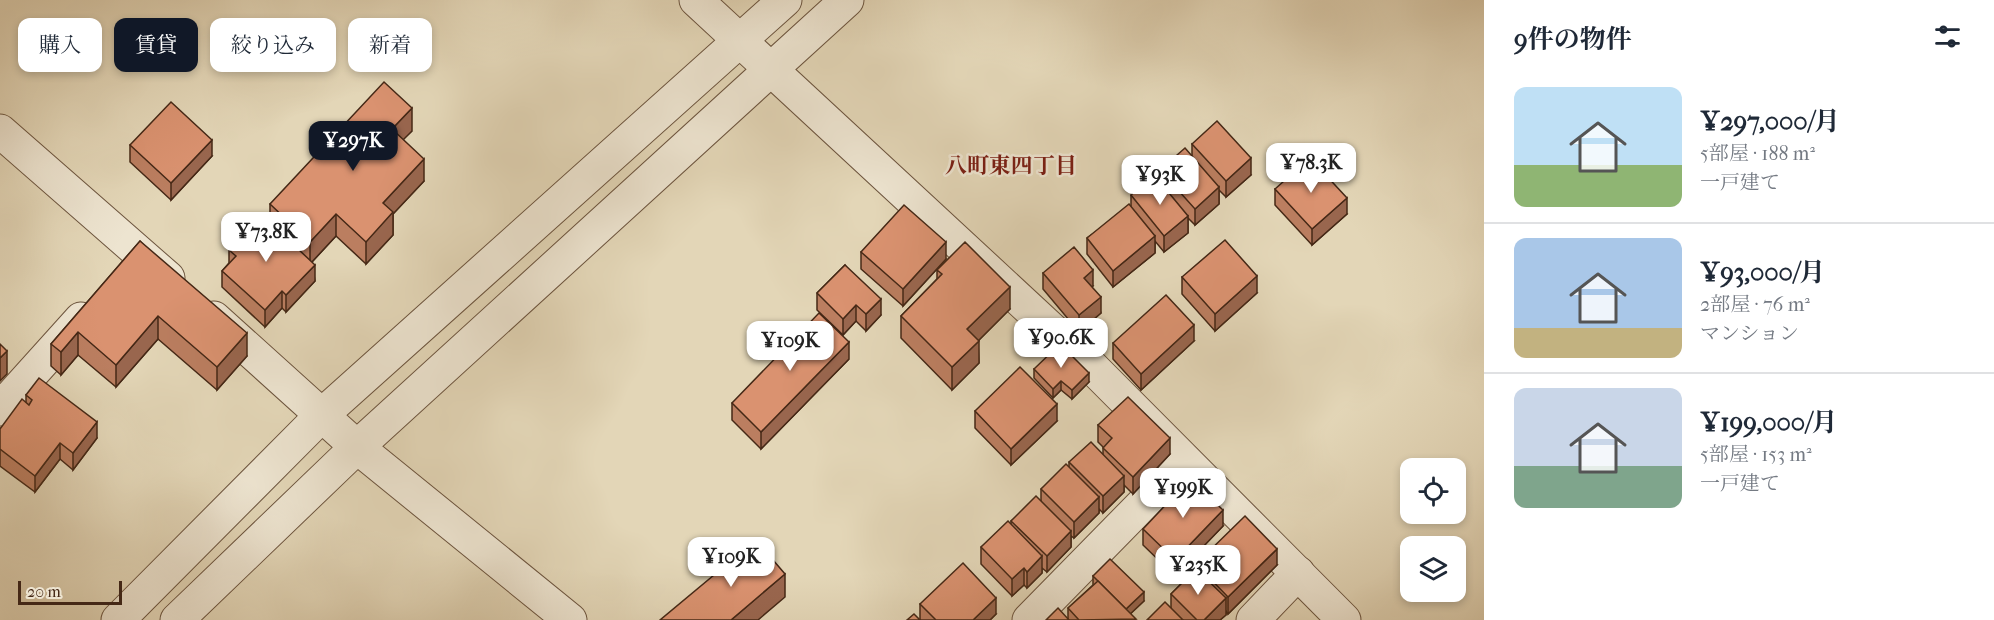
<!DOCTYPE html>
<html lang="ja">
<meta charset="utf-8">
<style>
body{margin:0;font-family:"IM FELL French Canon","Noto Serif JP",serif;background:#f6f6f7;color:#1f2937;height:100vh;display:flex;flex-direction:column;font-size:22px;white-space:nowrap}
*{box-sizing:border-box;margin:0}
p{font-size:20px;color:#747a83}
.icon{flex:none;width:33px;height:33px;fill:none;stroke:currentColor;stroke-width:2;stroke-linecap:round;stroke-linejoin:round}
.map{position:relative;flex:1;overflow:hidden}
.drawer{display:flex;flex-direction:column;background:#fff;width:510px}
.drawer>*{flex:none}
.top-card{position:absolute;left:18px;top:18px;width:570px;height:54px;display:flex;gap:12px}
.controls{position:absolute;left:1400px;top:458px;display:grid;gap:12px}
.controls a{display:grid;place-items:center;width:66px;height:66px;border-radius:12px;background:#fff;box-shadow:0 3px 9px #0003;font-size:30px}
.scale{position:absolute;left:18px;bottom:15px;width:104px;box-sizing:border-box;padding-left:6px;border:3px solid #452816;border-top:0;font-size:16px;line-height:21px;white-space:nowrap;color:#452816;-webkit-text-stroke:4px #ede4d0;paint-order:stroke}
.price{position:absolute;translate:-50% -51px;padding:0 14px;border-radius:12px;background:#fff;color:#222;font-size:20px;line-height:39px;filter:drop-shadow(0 2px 3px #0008)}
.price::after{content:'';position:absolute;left:50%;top:36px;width:18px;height:14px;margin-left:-9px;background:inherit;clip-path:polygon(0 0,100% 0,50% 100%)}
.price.selected{background:#111827;color:#fff}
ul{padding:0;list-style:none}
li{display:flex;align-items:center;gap:18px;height:150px;padding:0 30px}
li+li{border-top:2px solid #e0e1e3}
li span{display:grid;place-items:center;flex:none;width:168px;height:120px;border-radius:12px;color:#555}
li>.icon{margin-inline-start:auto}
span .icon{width:72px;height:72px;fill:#fffc;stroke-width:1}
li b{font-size:26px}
h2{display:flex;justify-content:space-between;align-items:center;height:72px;padding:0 30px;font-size:26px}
.tag{padding:0 21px;border-radius:12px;background:#fff;box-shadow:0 3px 9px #0003;font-size:21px;line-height:54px}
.tag.selected{background:#111827;color:#fff}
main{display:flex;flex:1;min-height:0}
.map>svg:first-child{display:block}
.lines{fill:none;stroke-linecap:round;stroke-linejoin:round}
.minor-casing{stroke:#6c543e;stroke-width:35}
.minor{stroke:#ede4d0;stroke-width:33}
.wall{fill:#bb7e60;stroke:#452816;stroke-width:1.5}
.shaded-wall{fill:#99664e;stroke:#452816;stroke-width:1.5}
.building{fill:#da9270;stroke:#452816;stroke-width:1.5}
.labels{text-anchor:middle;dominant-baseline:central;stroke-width:5;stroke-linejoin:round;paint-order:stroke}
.neighbourhood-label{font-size:22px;font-weight:bold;fill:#7a1f14;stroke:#ede4d0}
</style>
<main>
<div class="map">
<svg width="1484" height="620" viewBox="0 0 1484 620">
<rect width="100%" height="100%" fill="#e3d6b7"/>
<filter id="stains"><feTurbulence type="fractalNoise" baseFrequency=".00333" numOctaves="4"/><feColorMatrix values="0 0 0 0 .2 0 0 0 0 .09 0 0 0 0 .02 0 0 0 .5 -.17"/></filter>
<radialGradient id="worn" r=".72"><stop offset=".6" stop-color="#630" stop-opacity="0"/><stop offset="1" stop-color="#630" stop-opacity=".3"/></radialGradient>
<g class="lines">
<g class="minor-casing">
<g id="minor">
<path d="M696 0 1089 364 1344 620"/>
<path d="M0 131 168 278"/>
<path d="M214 318 357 447 570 620"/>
<path d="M0 409 81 319"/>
<path d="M118 620 323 414 785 0"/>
<path d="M177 620 357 447 847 0"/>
<path d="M1029 620 1185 461"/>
<path d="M1253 620 1298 573"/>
</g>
</g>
<use href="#minor" class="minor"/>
</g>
<g class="wall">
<path d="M412 131 403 139 424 181 393 214V235L366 264 336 236 312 262 315 281 286 312 282 308 265 327 222 287V271L229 263V250L270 223V204Z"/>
<path d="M1192 144 1251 175 1226 197 1219 190V204L1195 225 1188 218V233L1164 252 1155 241V253L1113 287 1087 254V238L1131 207V195L1160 182V170L1192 156Z"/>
<path d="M130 145 212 156 171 200 130 162Z"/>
<path d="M1275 189 1347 214 1312 245 1275 205Z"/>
<path d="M140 241 247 356 217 390 158 339 116 387 78 355 61 375 51 366V344Z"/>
<path d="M861 252 946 259 903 306 861 269Z"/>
<path d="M845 265 881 315 866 331 856 321 843 335 817 310V293Z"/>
<path d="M937 270 1010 309 978 341 979 363 952 390 901 338V316L937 279Z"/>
<path d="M1043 273 1093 286 1092 287 1101 313 1079 332 1043 289Z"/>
<path d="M1182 277 1257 293 1215 331 1182 294Z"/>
<path d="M1194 341 1141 390 1113 359V343Z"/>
<path d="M849 359 761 449 732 420V403Z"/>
<path d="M1034 369 1089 382 1072 399 1061 390 1053 398 1034 378Z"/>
<path d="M26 395 97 438 73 470 60 459 35 492 0 466V429L26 402Z"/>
<path d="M975 411 1057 421 1011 465 975 428Z"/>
<path d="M1098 425 1170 454 1133 494 1124 485V492L1103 513 1099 509V513L1074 538 1071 536V547L1047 572 1042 568V573L1027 588 1024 585 1012 596 981 564V547L1011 524V521L1041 501V489L1069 467V462L1103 454V447L1098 442Z"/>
<path d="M1223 526 1175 576 1143 545V529Z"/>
<path d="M1196 564 1277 565 1228 614 1226 611V615L1220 620H1147L1171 608V594L1196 569Z"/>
<path d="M1093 576 1144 601 1130 614 1136 620H1046L1068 619V608L1093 585Z"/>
<path d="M920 604 996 614 990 620H920Z"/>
</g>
<g class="shaded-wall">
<path d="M412 108V131L392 151V129Z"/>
<path d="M212 140V156L171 200V183Z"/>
<path d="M1251 158V175L1226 197V181Z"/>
<path d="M424 159V181L393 214V235L366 264V242L383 203Z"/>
<path d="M1219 187V204L1195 225V209Z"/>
<path d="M1347 198V214L1312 245V229Z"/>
<path d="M336 214V236L310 264V242Z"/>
<path d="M1188 216V233L1164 252V236Z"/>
<path d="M1155 236V253L1113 287V271Z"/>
<path d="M946 242V259L903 306V289Z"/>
<path d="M315 265V281L286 312V295Z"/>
<path d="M1093 270V286L1084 294V278Z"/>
<path d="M1257 276V293L1215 331V314Z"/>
<path d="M1010 287V309L967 352V329Z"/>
<path d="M282 291V308L265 327V310Z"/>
<path d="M1101 297V313L1079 332V315Z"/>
<path d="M881 299V315L866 331V314Z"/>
<path d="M856 305V321L843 335V319Z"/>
<path d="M158 316V339L116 387V365Z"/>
<path d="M1194 325V341L1141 390V374Z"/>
<path d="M78 332V355L61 375V352Z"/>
<path d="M247 333V356L217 390V367Z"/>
<path d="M979 341V363L952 390V367Z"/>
<path d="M849 342V359L761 449V432Z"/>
<path d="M7 351V374L0 381V358Z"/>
<path d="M1089 373V382L1072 399V390Z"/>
<path d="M1061 381V390L1053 398V389Z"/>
<path d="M1057 404V421L1011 465V449Z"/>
<path d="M97 422V438L73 470V453Z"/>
<path d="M1170 438V454L1133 494V477Z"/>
<path d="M60 443V459L35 492V476Z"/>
<path d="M1124 476V492L1103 513V496Z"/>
<path d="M1099 497V513L1074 538V522Z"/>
<path d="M1223 510V526L1175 576V560Z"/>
<path d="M1071 531V547L1047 572V556Z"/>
<path d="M1277 549V565L1228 614V597Z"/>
<path d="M1042 556V573L1027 588V572Z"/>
<path d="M1024 568V585L1012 596V579Z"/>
<path d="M785 574V597L758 620H731Z"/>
<path d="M1144 592V601L1126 618V609Z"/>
<path d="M996 598V614L990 620H973Z"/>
<path d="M1226 598V615L1220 620H1204Z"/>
</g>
<g class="building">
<path d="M384 82 412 108 392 129 424 159 383 203 393 212 366 242 336 214 310 242 270 204Z"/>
<path d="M171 102 212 140 171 183 130 145Z"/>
<path d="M1217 121 1251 158 1226 181 1192 144Z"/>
<path d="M1185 148 1219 187 1195 209 1160 170Z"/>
<path d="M1310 158 1347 198 1312 229 1275 189Z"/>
<path d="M1155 176 1188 216 1164 236 1131 195Z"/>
<path d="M1129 204 1155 236 1113 271 1087 238Z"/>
<path d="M904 205 946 242 903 289 861 252Z"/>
<path d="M262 215 315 265 286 295 282 291 265 310 222 271 236 256 229 250Z"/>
<path d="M1225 240 1257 276 1215 314 1182 277Z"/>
<path d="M140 241 247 333 217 367 158 316 116 365 78 332 61 352 51 344Z"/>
<path d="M965 242 1010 287 967 329 979 341 952 367 901 316 942 274 937 270Z"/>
<path d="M1074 247 1093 270 1084 278 1101 297 1079 315 1043 273Z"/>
<path d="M845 265 881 299 866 314 856 305 843 319 817 293Z"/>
<path d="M1166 295 1194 325 1141 374 1113 343Z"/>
<path d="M819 313 849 342 761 432 732 403Z"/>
<path d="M0 344 7 351 0 358Z"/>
<path d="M1060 344 1089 373 1072 390 1061 381 1053 389 1034 369Z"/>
<path d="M1020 367 1057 404 1011 449 975 411Z"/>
<path d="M39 378 97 422 73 453 60 443 35 476 0 449V429L22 399 29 405 32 400 26 395Z"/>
<path d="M1128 397 1170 438 1133 477 1103 448 1112 438 1098 425Z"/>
<path d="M1091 442 1124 476 1103 496 1069 462Z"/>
<path d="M1066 464 1099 497 1074 522 1041 489Z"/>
<path d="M1190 479 1223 510 1175 560 1143 529Z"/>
<path d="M1036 496 1071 531 1047 556 1011 521Z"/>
<path d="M1245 516 1277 549 1228 597 1196 564Z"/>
<path d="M1008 521 1042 556 1027 572 1024 568 1012 579 981 547Z"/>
<path d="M756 540 785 574 731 620H660Z"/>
<path d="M1110 559 1144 592 1126 609 1093 576Z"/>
<path d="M963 563 996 598 973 620H936L920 604Z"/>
<path d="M1196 569 1226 598 1204 620H1197L1171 594Z"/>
<path d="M1098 581 1136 619 1079 620 1068 608Z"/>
<path d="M1165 602 1183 620H1147Z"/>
<path d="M1058 608 1069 620H1046Z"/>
<path d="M914 614 920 620H907Z"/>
</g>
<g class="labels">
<g class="neighbourhood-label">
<text x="1011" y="166">八町東四丁目</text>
</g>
</g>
<rect width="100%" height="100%" filter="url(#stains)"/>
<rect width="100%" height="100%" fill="url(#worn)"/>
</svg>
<div class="controls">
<a><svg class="icon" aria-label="locate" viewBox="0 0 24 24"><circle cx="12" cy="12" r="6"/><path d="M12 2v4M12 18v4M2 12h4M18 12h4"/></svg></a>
<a><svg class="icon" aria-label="layers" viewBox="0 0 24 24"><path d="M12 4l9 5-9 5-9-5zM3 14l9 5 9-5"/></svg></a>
</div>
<div class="scale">20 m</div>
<b class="price selected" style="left:353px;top:172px">¥297K</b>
<b class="price" style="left:1311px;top:194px">¥78.3K</b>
<b class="price" style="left:1160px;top:206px">¥93K</b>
<b class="price" style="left:266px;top:263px">¥73.8K</b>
<b class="price" style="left:1061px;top:369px">¥90.6K</b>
<b class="price" style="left:790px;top:372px">¥109K</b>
<b class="price" style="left:1183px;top:519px">¥199K</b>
<b class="price" style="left:731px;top:588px">¥109K</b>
<b class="price" style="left:1198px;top:596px">¥235K</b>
<div class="top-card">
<a class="tag">購入</a>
<a class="tag selected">賃貸</a>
<a class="tag">絞り込み</a>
<a class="tag">新着</a>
</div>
</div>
<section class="drawer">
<h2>9件の物件<svg class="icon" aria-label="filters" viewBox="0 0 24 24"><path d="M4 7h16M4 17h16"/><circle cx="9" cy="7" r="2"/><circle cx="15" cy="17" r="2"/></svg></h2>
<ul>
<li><span style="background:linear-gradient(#bfe0f5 65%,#8fb573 0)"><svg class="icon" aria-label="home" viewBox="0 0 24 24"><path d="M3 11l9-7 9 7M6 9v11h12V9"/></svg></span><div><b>¥297,000/月</b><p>5部屋 · 188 m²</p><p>一戸建て</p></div></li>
<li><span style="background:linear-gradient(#a9c7e8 75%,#c2b280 0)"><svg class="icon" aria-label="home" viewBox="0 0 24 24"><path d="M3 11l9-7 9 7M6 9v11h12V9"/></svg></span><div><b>¥93,000/月</b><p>2部屋 · 76 m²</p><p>マンション</p></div></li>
<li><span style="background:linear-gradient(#c9d6e8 65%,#7fa58c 0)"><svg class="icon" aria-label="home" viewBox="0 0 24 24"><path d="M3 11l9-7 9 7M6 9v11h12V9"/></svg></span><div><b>¥199,000/月</b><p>5部屋 · 153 m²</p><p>一戸建て</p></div></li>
</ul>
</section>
</main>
